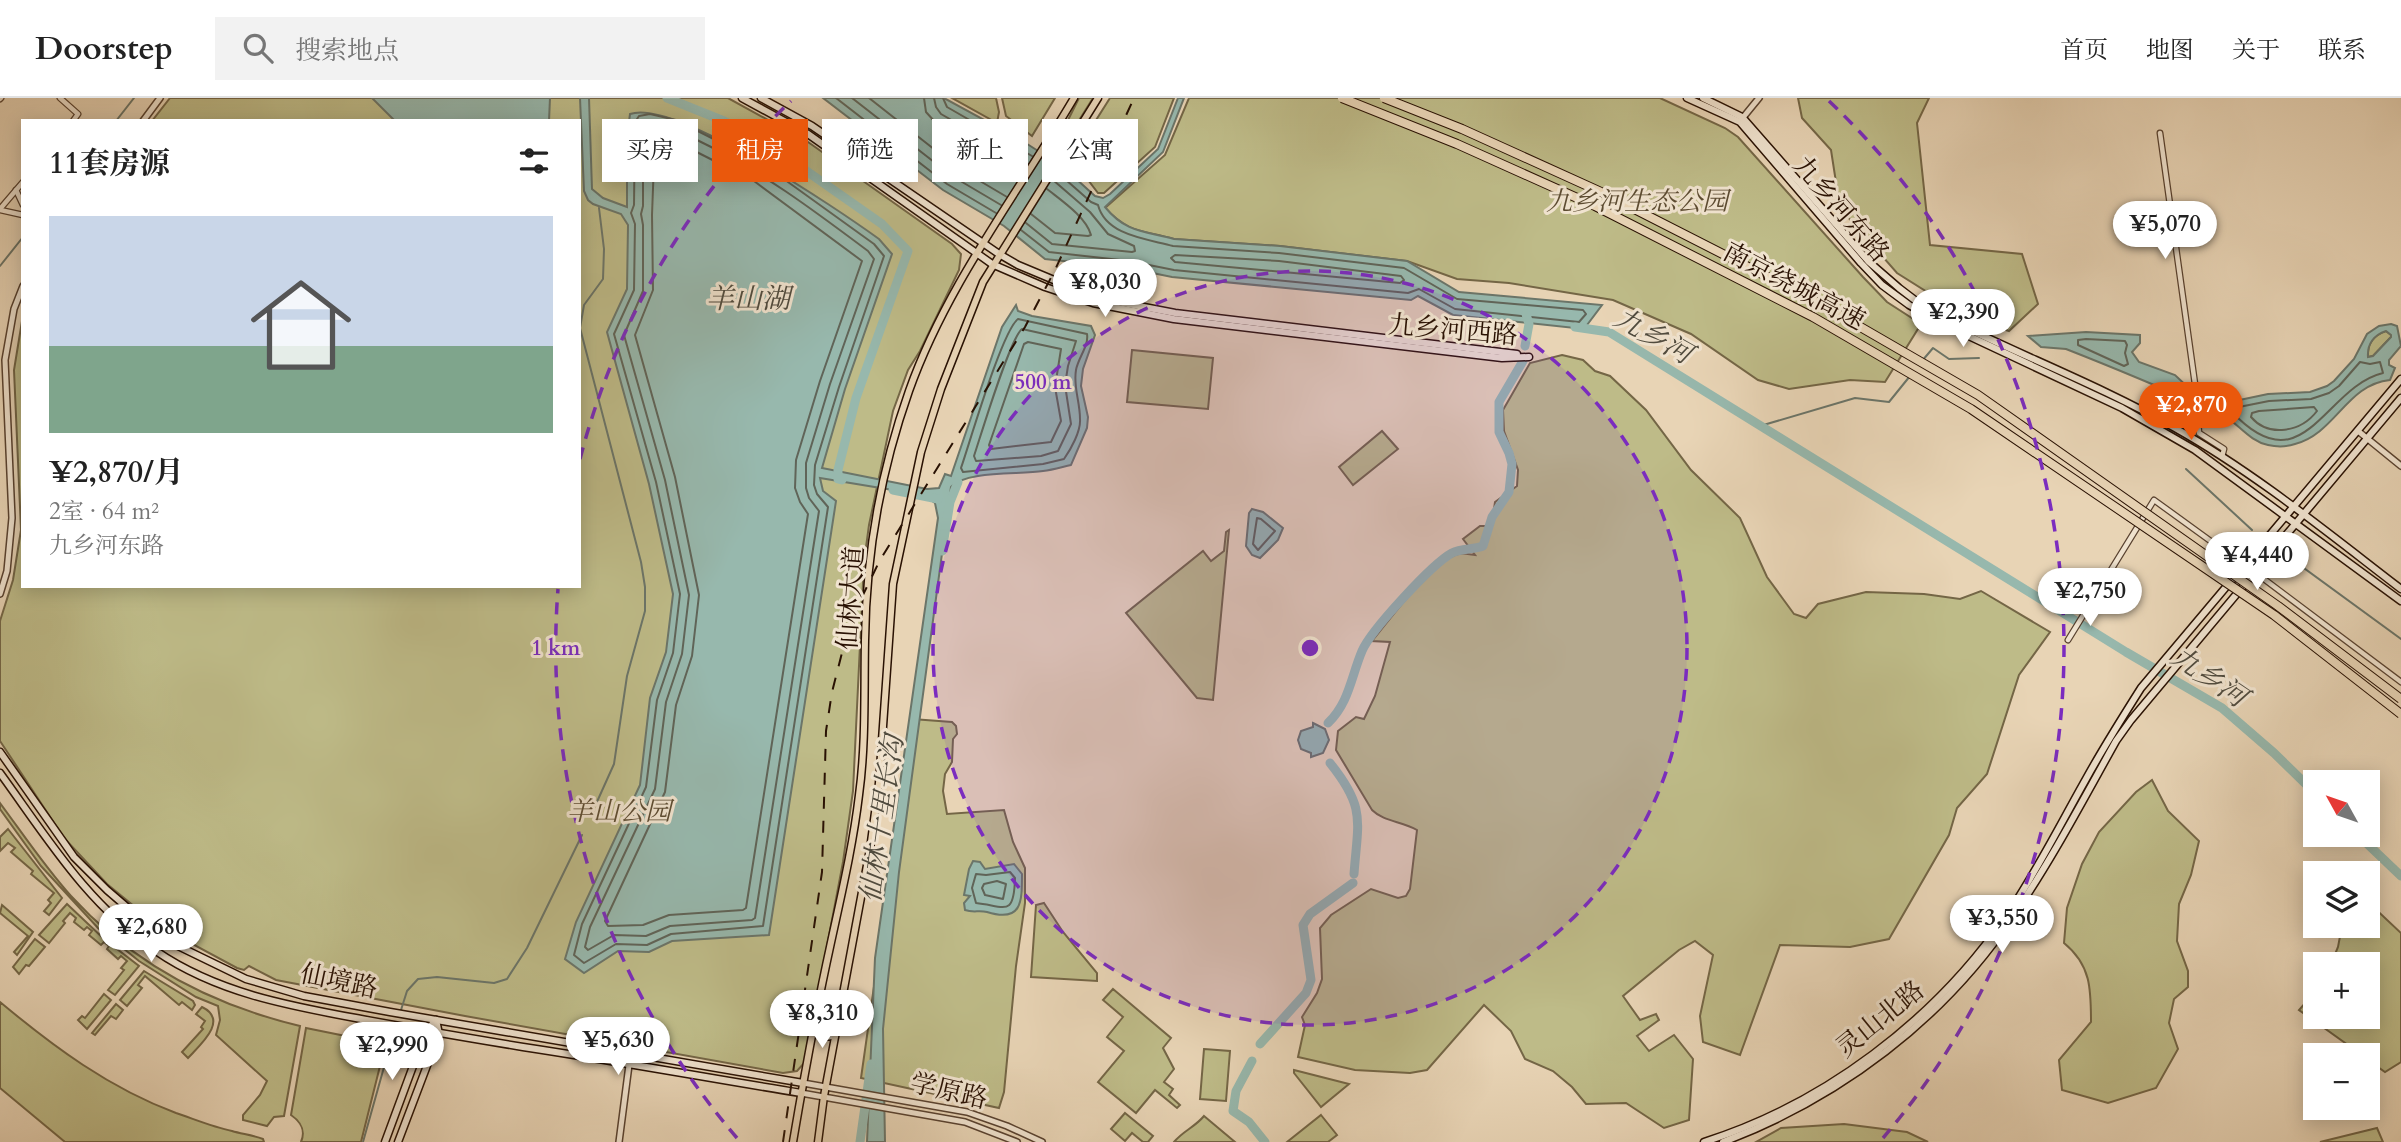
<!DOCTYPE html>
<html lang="zh">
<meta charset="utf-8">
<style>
body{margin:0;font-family:Cardo,"Noto Serif SC",serif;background:#f2f2f2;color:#222;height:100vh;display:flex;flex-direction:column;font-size:26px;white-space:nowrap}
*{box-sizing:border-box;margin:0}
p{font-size:23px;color:#767676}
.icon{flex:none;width:38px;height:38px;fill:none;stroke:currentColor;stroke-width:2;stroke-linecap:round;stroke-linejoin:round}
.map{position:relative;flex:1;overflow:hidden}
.sheet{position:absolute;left:21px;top:21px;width:560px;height:469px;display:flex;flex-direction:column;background:#fff;border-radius:0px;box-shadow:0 4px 18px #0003}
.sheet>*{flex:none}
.top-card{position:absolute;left:602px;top:21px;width:665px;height:63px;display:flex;gap:14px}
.needle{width:46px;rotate:310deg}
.tools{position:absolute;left:2303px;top:672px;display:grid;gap:14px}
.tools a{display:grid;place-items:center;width:77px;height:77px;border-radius:0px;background:#fff;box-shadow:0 4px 18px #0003;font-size:35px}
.price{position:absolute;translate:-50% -60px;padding:0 16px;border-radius:24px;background:#fff;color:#222;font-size:23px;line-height:46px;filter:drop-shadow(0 2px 4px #0008)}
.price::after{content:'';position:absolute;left:50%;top:42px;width:21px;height:16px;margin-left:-10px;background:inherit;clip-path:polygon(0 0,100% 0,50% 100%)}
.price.active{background:#ea580c;color:#fff}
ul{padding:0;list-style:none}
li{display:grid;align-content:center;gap:14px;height:371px;padding:0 28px}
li+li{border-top:2px solid #e0e0e0}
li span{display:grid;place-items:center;height:217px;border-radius:0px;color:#555}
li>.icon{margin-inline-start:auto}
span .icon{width:126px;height:126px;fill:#fffc;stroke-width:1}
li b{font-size:30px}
h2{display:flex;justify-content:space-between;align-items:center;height:84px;padding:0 28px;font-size:30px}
.tag{padding:0 24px;border-radius:0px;background:#fff;box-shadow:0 4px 18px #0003;font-size:24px;line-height:63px}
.tag.active{background:#ea580c;color:#fff}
header{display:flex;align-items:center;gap:42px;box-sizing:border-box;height:98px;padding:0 35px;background:#fff;border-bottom:2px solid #e0e0e0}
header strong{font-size:33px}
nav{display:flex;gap:38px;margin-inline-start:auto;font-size:24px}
.search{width:490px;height:63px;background:#f2f2f2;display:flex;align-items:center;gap:18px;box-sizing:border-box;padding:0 24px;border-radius:0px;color:#767676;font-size:26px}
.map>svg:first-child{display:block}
.green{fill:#bebb88;stroke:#746646;stroke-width:2}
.water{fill:#97b8ad;stroke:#6b7569;stroke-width:2;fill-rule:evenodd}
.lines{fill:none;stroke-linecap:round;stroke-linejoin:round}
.shore{stroke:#606458;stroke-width:2}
.stream{stroke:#6b7569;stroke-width:2}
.river{stroke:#97b8ad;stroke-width:9}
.minor-casing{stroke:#594230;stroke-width:7}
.tertiary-casing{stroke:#594230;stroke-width:8}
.secondary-casing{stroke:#291103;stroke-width:9}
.primary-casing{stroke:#291103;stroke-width:9}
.minor{stroke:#f0e3cf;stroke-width:4.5}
.tertiary{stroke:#f0e3cf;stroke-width:5}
.secondary{stroke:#f0e3cf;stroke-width:6}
.primary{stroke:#e8d4b5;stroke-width:6}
.rail{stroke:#291103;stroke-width:2;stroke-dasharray:12 12;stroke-linecap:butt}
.motorway-bridge-casing{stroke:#291103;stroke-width:10;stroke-linecap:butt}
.motorway-bridge{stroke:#e8d4b5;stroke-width:8}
.ring{fill:none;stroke:#7b2cbf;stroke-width:3.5;stroke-dasharray:12 9}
.labels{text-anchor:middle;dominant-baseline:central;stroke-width:6;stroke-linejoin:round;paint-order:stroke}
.park-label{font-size:26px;font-style:italic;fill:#5d4c32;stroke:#f0e3cf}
.street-label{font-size:26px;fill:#291103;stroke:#f0e3cf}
.water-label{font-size:28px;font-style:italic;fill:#504b3e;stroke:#f0e3cf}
.centre{fill:#7b2cbf;stroke:#f0e3cf;stroke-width:3.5}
.ring-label{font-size:21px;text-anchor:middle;font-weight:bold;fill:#7b2cbf;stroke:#f0e3cf;stroke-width:6;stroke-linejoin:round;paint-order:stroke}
</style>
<header>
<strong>Doorstep</strong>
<div class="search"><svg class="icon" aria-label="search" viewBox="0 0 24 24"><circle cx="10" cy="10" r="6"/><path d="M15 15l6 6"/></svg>搜索地点</div>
<nav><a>首页</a><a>地图</a><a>关于</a><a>联系</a></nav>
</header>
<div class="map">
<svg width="2401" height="1044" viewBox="0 0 2401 1044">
<rect width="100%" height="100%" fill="#e8d4b5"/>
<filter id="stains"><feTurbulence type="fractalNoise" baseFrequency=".00286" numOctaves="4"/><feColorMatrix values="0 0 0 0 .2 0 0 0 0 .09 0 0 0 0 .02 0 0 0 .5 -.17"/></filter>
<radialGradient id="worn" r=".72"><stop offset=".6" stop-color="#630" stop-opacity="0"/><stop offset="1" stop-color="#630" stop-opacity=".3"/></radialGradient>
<g class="green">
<path d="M170 0H728L808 44 952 146 961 156 959 172 920 253 908 272 893 313 869 427 864 464 853 693 843 764 805 964 797 973 783 975 465 918 276 882 249 868 244 872 237 870 157 827 107 786 64 740 0 643V523L13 482 21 432 14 272 23 217V488H579V23H152Z"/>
<path d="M952 0H996L999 14 997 25Z"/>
<path d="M1002 0H1055L1032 38 1006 18Z"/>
<path d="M1079 0H1093L1068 40 1063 42 1059 40Z"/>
<path d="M1110 0H1174L1155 49 1104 95H1098L1088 82 1076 75 1074 57Z"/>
<path d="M1189 0H1660L1725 30 1738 39 1863 179 1887 204 1921 226 1885 284 1850 282 1789 291 1758 282 1691 236 1613 202 1509 185 1457 181 1407 163 1280 148 1174 141C1143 132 1129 136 1105 110L1165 57Z"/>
<path d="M1798 0H1929L1917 25 1930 147 2022 156 2038 206 2009 233 1967 219 1897 175 1840 110 1831 52 1802 20Z"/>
<path d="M2386 233 2391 237V239L2373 258 2368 259C2367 246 2374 237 2386 233Z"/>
<path d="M1132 252 1213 260 1208 311 1127 304Z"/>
<path d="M1562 257 1583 262 1595 273 1610 278 1646 312 1691 372 1740 420 1767 479 1794 516 1806 520 1818 506 1866 494 1924 496 1960 501 1981 493 2050 534 2019 577 1987 676 1957 710 1949 737 1889 841 1850 849 1780 847 1740 957 1703 944 1700 918 1713 857 1695 843 1679 852 1623 898 1640 922 1656 916 1659 922 1637 938 1649 953 1674 937 1693 961 1689 1022 1664 1030 1626 1005 1586 1006 1572 989 1553 973 1525 961 1511 933 1484 907 1427 972 1410 975 1355 972 1298 959 1305 927 1302 919 1317 895 1322 881 1320 830 1331 817 1371 791 1398 800 1406 798 1410 791 1417 732C1402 723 1384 724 1372 712L1336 652 1338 633 1356 619 1364 621 1375 598 1390 544 1372 543C1391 520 1427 470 1453 458 1460 454 1467 456 1475 457L1463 441 1480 428H1487L1494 411 1495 404 1517 388 1518 372 1504 333 1503 312 1530 265Z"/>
<path d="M1382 333 1398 351 1353 387 1339 369Z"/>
<path d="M1229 432 1213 602 1197 600 1126 515 1203 453 1211 463 1224 453 1226 434Z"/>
<path d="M912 621 952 624 956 628 957 636 953 641 952 664 945 676 943 693 947 716 1004 712 1013 744 1025 770V805L1016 868 1004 994 999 1010 861 980Z"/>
<path d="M2152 682 2168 713 2199 743 2191 777 2179 806 2177 843 2188 873V889L2174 901 2169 925 2178 951 2156 990 2108 1005 2062 992 2059 962 2091 924C2091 891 2091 867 2064 845L2067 810 2082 766 2099 734 2136 694Z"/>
<path d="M0 705C23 736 45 769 71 798 133 866 212 907 300 928L284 1018 274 1019 267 1028 243 1022V1017L260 997 267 983 216 937 220 922 218 908 196 899 139 863 98 830 41 768 0 711Z"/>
<path d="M8 731 62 800 49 817 44 813 51 805 48 802 54 795 31 776 33 773 11 754 15 750 8 745 0 753V739Z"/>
<path d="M2368 804 2401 835V964L2385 974 2368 962V957H2362L2299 912 2315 894V919H2368V866H2331L2338 849 2342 828H2368Z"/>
<path d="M1044 805 1063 834 1097 875V883L1031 879 1036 807Z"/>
<path d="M67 806 104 841 139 868 115 897 108 892 124 872 121 870 127 863 121 858 118 861 107 851 109 848 104 844 101 847 89 837 92 833 87 829 84 832 74 824 76 820 70 815 63 823 65 825 49 845 39 837Z"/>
<path d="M2 807 33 834 17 857 14 854 28 838 0 815Z"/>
<path d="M35 841 45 849 29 868 26 867 19 876 13 869Z"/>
<path d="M144 873 193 903 195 907 192 912 182 904 179 907 145 878 138 887 142 890 127 908 120 902Z"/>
<path d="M1113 891 1171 940 1163 950 1174 971 1164 984 1173 991 1169 997 1180 1007 1177 1010 1155 992 1136 1015 1098 984 1124 953 1107 939 1123 919 1103 902Z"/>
<path d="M104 896 111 902 87 931 78 922 82 918 85 920Z"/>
<path d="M0 904C54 949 109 990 176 1015 194 1021 213 1029 232 1033 242 1036 253 1037 263 1041L264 1044H65L0 990Z"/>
<path d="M116 906 123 912 116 921 111 918 95 937 92 935Z"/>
<path d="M202 909C229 922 201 946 188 960L182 954 203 931 201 929 205 923 196 916Z"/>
<path d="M306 930 380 945 385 948 361 1044H301C306 1032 301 1024 291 1017Z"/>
<path d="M1204 951 1230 953 1226 1003 1200 1001Z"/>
<path d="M1294 972 1349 986 1321 1009 1294 975Z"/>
<path d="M1125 1015 1153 1038 1148 1044H1143L1132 1035 1125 1043 1111 1031Z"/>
<path d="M1321 1017 1337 1037 1328 1044H1287Z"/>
<path d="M1204 1018 1235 1044H1174C1183 1033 1195 1029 1204 1018Z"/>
<path d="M1844 1026 1907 1034 1928 1044H1756L1781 1030Z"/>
<path d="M2377 1030 2383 1044H2320Z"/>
</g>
<g class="water">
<path d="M372 0H550L549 23H395Z"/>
<path d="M580 0H589L592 91 603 100 627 109V39L630 16C674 0 839 112 879 141L892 156 845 291 822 370 927 391 939 390 945 376 951 378 1002 229 1016 207 1018 213 1032 218 1091 228 1095 237 1083 271 1081 288 1088 319 1087 330 1071 367C1062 369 1053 372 1043 373 1020 377 966 372 951 389L899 774 883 931 885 1044H867L875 860 938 420 935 405 923 397 820 380 823 393 836 403 769 837 672 843 649 854 618 853 584 875 565 861 576 824 640 687 650 600 666 554 673 496 649 386 607 234 627 191 628 127 621 116 593 106 588 102 584 93Z"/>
<path d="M823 0H944L1021 42 1063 69 1095 98 1103 100 1110 96 1158 51 1178 0H1184L1163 54 1105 109C1126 135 1145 133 1174 141L1280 148 1407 163 1459 194 1602 207 1584 231 1453 217 1418 198 1411 202 1172 179 1128 170 1045 161 1004 128 943 92Z"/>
<path d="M2391 226 2397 228 2401 248 2389 262V267L2395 270 2390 282C2347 286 2335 336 2295 346 2286 349 2277 349 2268 347 2248 343 2237 323 2219 315 2169 293 2117 271 2066 251L2041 249 2028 238 2086 234 2140 237V245L2132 254 2139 264 2175 277 2193 294 2217 303 2230 304 2268 296 2310 294 2327 288 2334 283 2354 261 2367 236 2379 228ZM2386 233 2391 237V239L2373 258 2368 259C2367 246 2374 237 2386 233Z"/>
<path d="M1252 411 1263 414 1283 430 1278 442 1260 460 1252 457 1246 448 1249 415Z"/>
<path d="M1313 625 1325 631 1329 642 1323 655 1311 659V655L1301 651 1298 642 1301 633 1313 629Z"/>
<path d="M973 763 980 764 985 771 1014 766 1022 776C1022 804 1022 825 987 814 979 812 973 815 965 812L964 805 970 798 964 797 969 771Z"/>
</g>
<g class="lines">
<g class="shore">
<path d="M836 0 947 86 996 115"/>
<path d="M852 0 952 78 1001 107"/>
<path d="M869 0 958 70 1007 99"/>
<path d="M924 0 926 14 935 24 1022 74"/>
<path d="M934 0 936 9 941 16 1028 66"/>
<path d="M943 0 947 9 1032 58"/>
<path d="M650 16 676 22 763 66 874 146 884 158 839 289 815 367 814 387 817 396 828 409 763 828 671 836 647 847 616 846 584 865 574 857 582 826 646 689 657 602 673 555 680 496 656 384 614 236 634 192 635 126 631 115 634 107 635 24 639 18Z"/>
<path d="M646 25C664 23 681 34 697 42 760 72 812 111 868 153L874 161 830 286 806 365V390L809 400 819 413 755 820 752 822 670 828 646 838 614 837 588 852 585 849 590 829 655 691 666 604 682 556 689 497 665 382 624 237 643 193V127L641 116 643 108V28Z"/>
<path d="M655 37 669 40 754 83 862 163 820 283 796 362 795 390 800 404 808 416 746 810 743 812 669 817 643 827 608 828 605 823 665 694 676 607 692 558 699 497 675 379 635 237 653 192 652 117Z"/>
<path d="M1031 116 1055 135 1088 138 1091 137C1086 119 1062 103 1047 91"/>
<path d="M1026 125 1052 146 1132 154 1135 153 1134 148 1108 136 1090 114 1053 82"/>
<path d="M1021 132 1049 154 1129 163 1174 172 1408 195 1419 191 1455 211 1579 224 1586 216 1583 212 1457 201 1404 170 1279 155 1173 148C1148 141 1106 138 1098 107L1091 104 1057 74"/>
<path d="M1175 157 1279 163 1401 178 1404 182 1400 185 1175 164 1171 160Z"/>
<path d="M1018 221 1087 236C1089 248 1078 260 1076 272 1073 289 1080 303 1080 321 1081 333 1071 351 1064 361L1043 366 963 374 961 370C970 344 1002 233 1018 221Z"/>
<path d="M1022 231 1076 243 1068 268 1065 287 1071 326 1058 353 1041 358 976 363 974 358C981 337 1010 240 1022 231Z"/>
<path d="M2086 241 2125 243 2127 247 2125 255 2128 266 2124 268 2078 247V242Z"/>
<path d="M1028 244 1061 251 1055 289 1061 323 1051 344 991 351 989 347 1024 246Z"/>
<path d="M2380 264 2383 275C2324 289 2304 390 2232 314L2234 310 2269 303 2311 301 2329 295 2339 288 2360 264 2370 266Z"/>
<path d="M2314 309 2317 313C2301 334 2269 340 2251 319L2252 315 2259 313Z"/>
<path d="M1257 420 1261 421 1275 433 1258 452 1253 446Z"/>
<path d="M1010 774 1015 780C1014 820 1005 808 976 805L972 790 976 776 986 777Z"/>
<path d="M997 783 1006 786 1003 801 985 797 982 790 984 786Z"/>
</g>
<g class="stream">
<path d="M116 23 134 0"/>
<path d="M0 168 23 139"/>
<path d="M1922 263 1933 250 1949 261 1979 260"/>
<path d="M1760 328 1855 300 1889 304 1910 278"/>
<path d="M2186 371 2252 432"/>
<path d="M2279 452 2401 541"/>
<path d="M596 706 614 666 627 578 645 513V489L641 464 580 230 584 207 603 181 604 151 599 110"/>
<path d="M401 912 407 893 418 881 437 879 494 885 507 881 527 850 582 737"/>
<path d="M363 1044 395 930"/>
</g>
<g class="river">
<path d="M667 0 724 23 768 46 882 126 908 153 856 300 838 372V381L842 382"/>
<path d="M1575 229 1609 234 2126 554 2222 610 2274 655 2315 695"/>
<path d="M1525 248 1529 226 1526 216"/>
<path d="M893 392 938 401"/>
<path d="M942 453 950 404 958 384"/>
<path d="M1328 625C1349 605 1351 579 1362 553 1371 532 1432 466 1452 455 1462 450 1473 452 1483 448L1492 419 1509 394 1512 366 1509 355 1499 334V304L1523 263"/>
<path d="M1330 665C1366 710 1358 722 1354 776"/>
<path d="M2358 737 2401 778"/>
<path d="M1260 946 1306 895 1311 882 1303 827 1310 816 1353 785"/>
<path d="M1252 963 1236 993 1233 1013 1249 1024 1265 1044"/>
<path d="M860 1044 871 966"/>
</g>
<g class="minor-casing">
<g id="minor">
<path d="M60 0 78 16 73 23"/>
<path d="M0 1 1 0"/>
<path d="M2160 35 2195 286 2199 335 2224 351 2222 359"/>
<path d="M16 92 23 107"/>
<path d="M0 111 23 84"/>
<path d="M0 112 23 117"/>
<path d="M2256 475 2401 584"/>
<path d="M2068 542 2154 402 2245 468"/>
</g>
</g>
<g class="tertiary-casing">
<g id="tertiary">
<path d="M1741 22 1759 0"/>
<path d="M143 23 160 0"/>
<path d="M2358 333 2401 368"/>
<path d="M0 496 7 473 12 420 5 262 14 211 23 188"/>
<path d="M803 985 967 1014 1007 1028 1042 1044"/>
<path d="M801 995 965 1024 1017 1044"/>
<path d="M619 1044 629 967"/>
</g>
</g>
<g class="secondary-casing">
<g id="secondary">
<path d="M742 0 808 36 992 166 1045 189 1093 205 1174 221 1502 260 1529 259"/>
<path d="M761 0 812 28 999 156 1018 167 1097 200 1175 215 1517 256"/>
<path d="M1687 0 1740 24 1861 165 1882 187 1909 207 1939 224 2122 310 2195 352 2401 503"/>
<path d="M1703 0 1742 19 1869 164 1899 190 1924 209C2006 252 2094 284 2175 330 2255 375 2328 435 2401 491"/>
<path d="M0 654 74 759 107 792 143 823 174 846 246 881 304 898 390 914 803 985"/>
<path d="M0 675C48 741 87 806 156 853 217 895 290 908 361 921 415 931 469 940 523 949 616 963 708 980 801 995"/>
<path d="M814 928C816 936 822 940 831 938L836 933"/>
<path d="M385 1044 426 933 436 922"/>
<path d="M398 1044 439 936 436 922"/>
<path d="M1704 1044C1824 1006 1934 923 2006 819 2036 775 2060 727 2086 681 2103 650 2122 620 2141 590L2401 281"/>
<path d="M1723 1044C1840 1000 1943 922 2013 818 2051 763 2083 702 2116 643L2131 622 2401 300"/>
</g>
</g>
<g class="primary-casing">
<g id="primary">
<path d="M793 1044C804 979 816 913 830 849 841 798 853 748 859 697 866 646 864 594 865 542 866 459 881 372 909 293 947 186 1017 97 1074 0"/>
<path d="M818 1044 824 998 870 751 879 685 893 486 921 354 941 291 983 184 1098 0"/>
</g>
</g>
<use href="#minor" class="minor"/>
<use href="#tertiary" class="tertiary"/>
<use href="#secondary" class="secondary"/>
<use href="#primary" class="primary"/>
<path class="rail" d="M783 1044 822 774 826 633 832 594 845 543 859 505 880 462 1025 229 1055 172 1134 0"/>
<g class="motorway-bridge-casing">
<g id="motorway-bridge">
<path d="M1342 0 1457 46 1595 108 1813 219 1971 311 2274 517 2401 616"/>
<path d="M1384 0 1462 31 1601 94 1819 205 1978 297 2278 508 2401 601"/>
</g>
</g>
<use href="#motorway-bridge" class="motorway-bridge"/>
</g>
<circle cx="1310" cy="550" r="377" fill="#7b2cbf" fill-opacity=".12"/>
<g class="ring">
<circle cx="1310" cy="550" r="377"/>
<path d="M737 1040A754 754 0 0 1 558 491M580 361A754 754 0 0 1 791 3M1829 3A754 754 0 0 1 1883 1040"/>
</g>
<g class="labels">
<g class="park-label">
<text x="1637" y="103">九乡河生态公园</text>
<text x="619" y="713">羊山公园</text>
</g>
<g class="street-label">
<text transform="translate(1841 111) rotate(49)">九乡河东路</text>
<text transform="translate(1794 188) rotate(28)">南京绕城高速</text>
<text transform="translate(1453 232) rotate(5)">九乡河西路</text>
<text transform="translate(851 500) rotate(-86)">仙林大道</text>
<text transform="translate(339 883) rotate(12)">仙境路</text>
<text transform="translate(1880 921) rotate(-39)">灵山北路</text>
<text transform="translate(949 993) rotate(13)">学原路</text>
</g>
<g class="water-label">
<text x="748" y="201">羊山湖</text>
<text transform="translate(1653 238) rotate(29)">九乡河</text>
<text transform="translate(2209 579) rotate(34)">九乡河</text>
<text transform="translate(882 721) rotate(-82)">仙林十里长沟</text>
</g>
</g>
<circle cx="1310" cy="550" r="10" class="centre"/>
<g class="ring-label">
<text x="1043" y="291">500 m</text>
<text x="556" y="557">1 km</text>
</g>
<rect width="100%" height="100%" filter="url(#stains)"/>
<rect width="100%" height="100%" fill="url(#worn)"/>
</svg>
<div class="tools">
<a><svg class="needle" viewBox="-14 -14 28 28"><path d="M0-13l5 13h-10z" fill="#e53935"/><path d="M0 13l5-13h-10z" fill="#767676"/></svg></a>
<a><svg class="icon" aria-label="layers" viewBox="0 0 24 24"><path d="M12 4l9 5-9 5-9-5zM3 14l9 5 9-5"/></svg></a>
<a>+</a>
<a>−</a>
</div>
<b class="price" style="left:2165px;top:163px">¥5,070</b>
<b class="price" style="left:1105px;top:221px">¥8,030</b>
<b class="price" style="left:1963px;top:251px">¥2,390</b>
<b class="price active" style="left:2191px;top:344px">¥2,870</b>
<b class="price" style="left:2257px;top:494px">¥4,440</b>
<b class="price" style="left:2090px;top:530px">¥2,750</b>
<b class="price" style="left:2002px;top:857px">¥3,550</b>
<b class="price" style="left:151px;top:866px">¥2,680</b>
<b class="price" style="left:822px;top:952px">¥8,310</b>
<b class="price" style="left:618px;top:979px">¥5,630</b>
<b class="price" style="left:392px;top:984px">¥2,990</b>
<div class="top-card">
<a class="tag">买房</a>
<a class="tag active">租房</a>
<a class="tag">筛选</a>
<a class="tag">新上</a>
<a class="tag">公寓</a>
</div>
<section class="sheet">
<h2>11套房源<svg class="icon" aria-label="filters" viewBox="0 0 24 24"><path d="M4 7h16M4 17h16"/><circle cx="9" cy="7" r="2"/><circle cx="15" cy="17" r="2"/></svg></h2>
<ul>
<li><span style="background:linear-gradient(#c9d6e8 60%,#7fa58c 0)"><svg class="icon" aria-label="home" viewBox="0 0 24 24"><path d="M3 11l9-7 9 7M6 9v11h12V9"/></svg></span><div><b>¥2,870/月</b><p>2室 · 64 m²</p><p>九乡河东路</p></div></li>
</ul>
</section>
</div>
